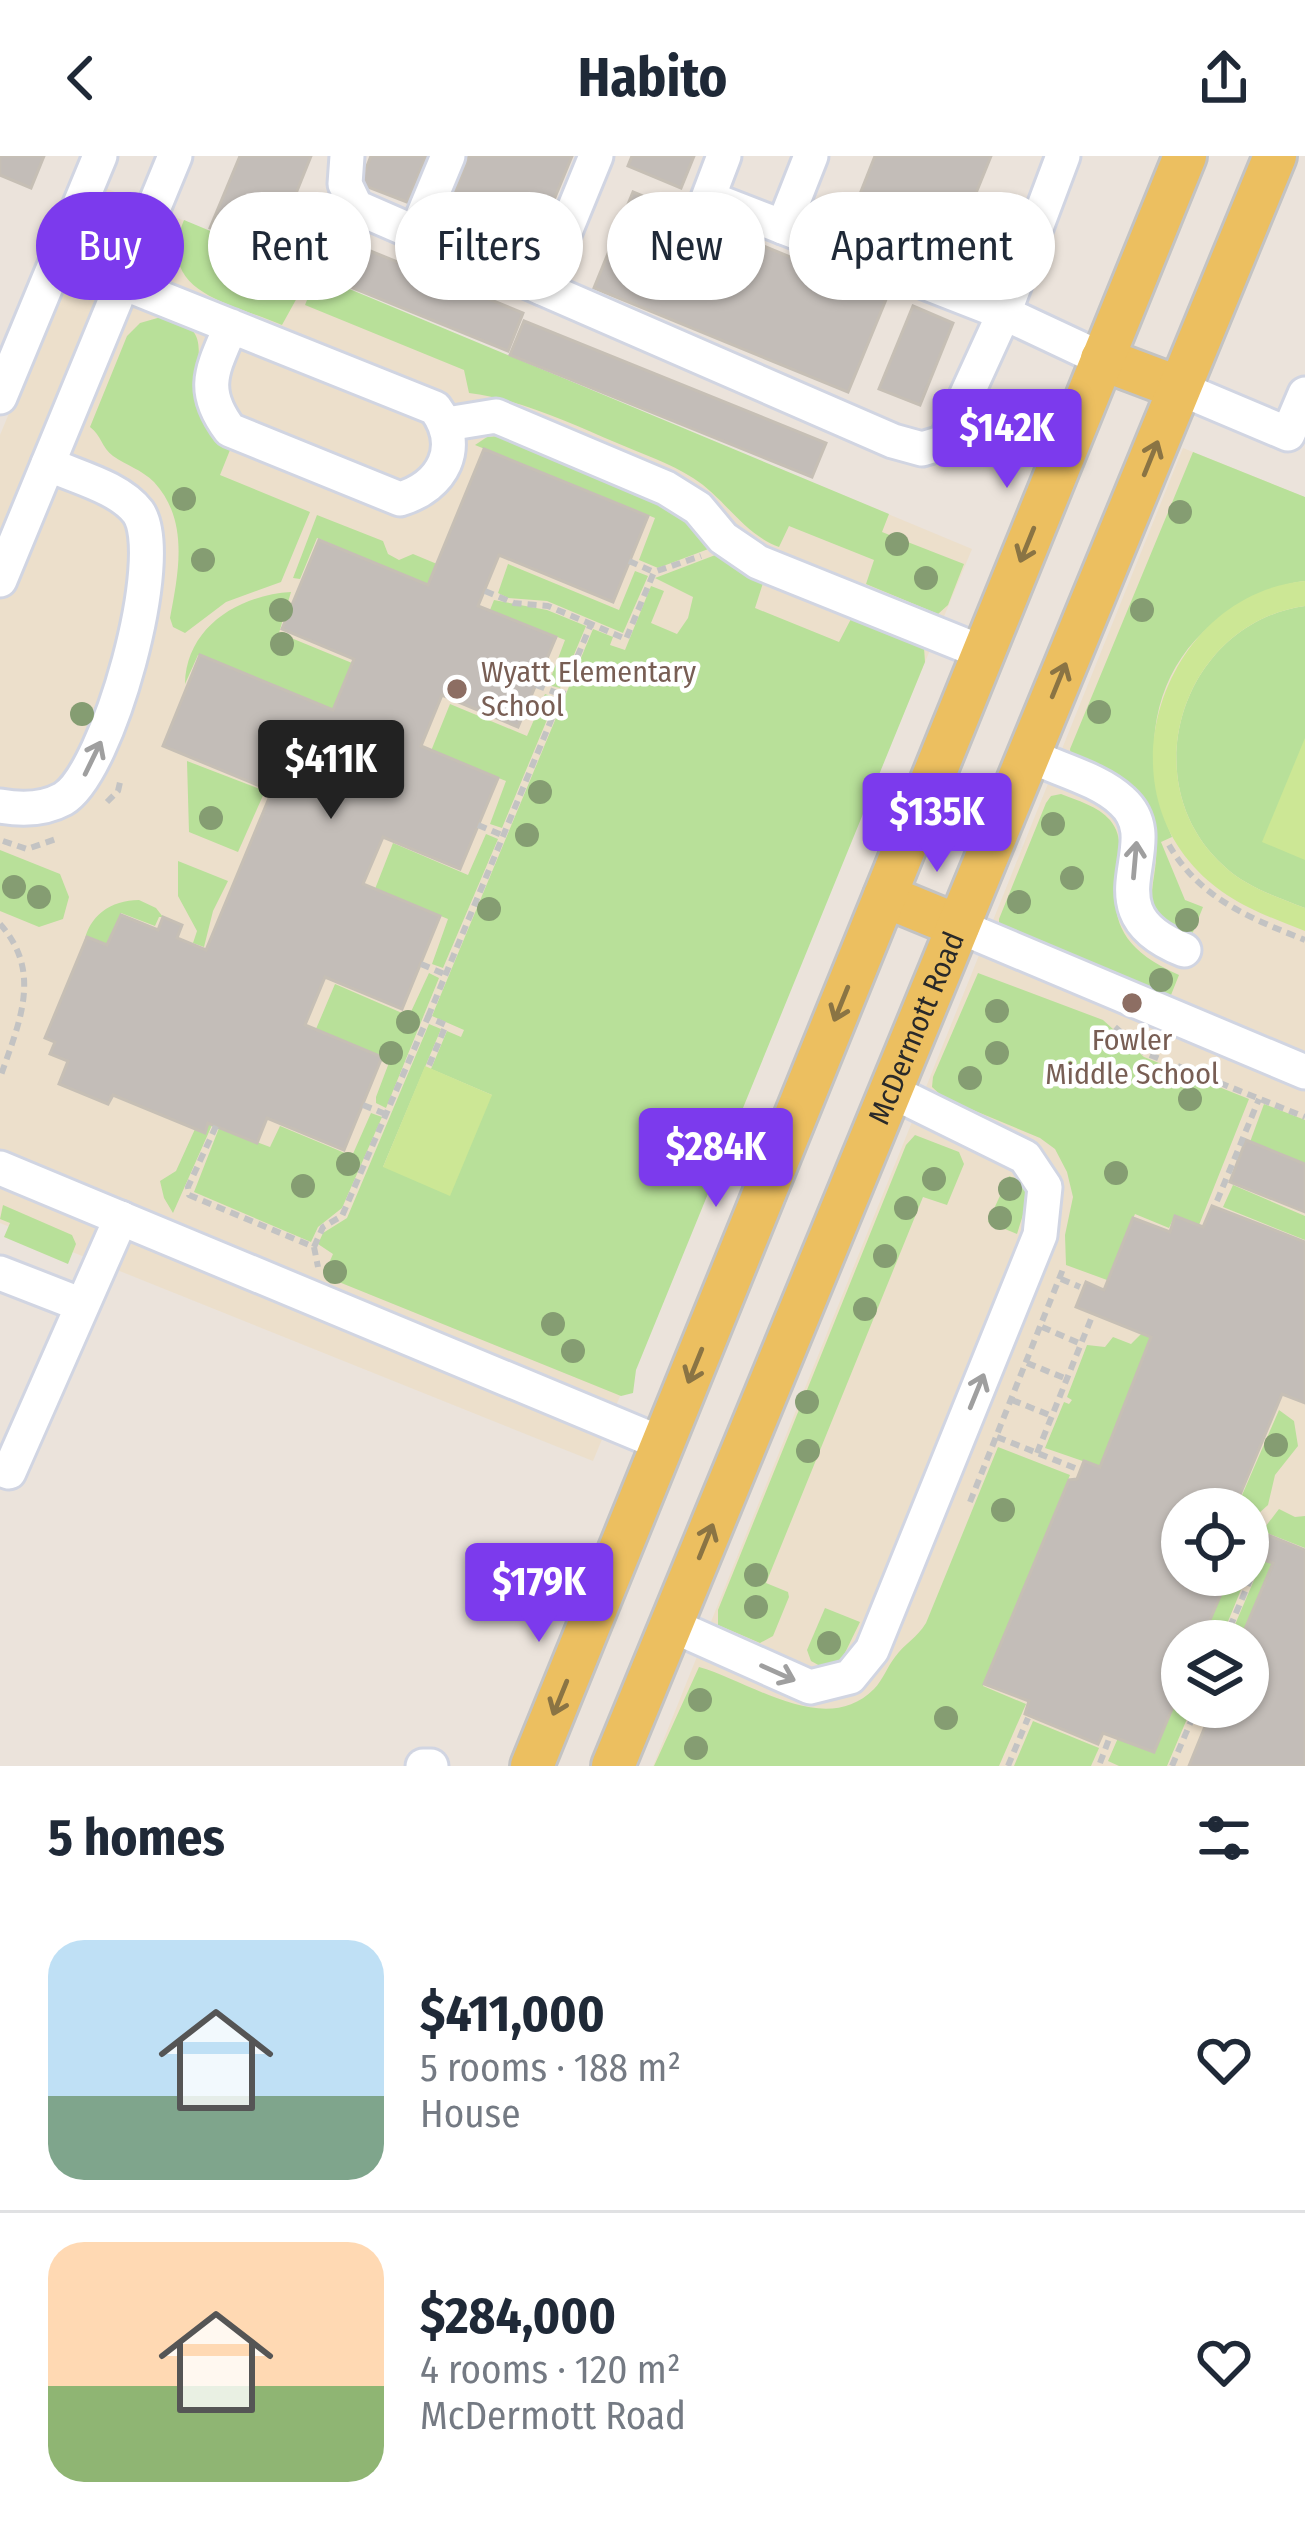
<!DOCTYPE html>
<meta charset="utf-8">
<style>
body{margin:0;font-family:"Fira Sans Condensed",sans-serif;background:#f2f2f3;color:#1f2937;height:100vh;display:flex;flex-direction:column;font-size:45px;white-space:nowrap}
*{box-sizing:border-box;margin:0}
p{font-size:39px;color:#747a83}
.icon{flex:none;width:66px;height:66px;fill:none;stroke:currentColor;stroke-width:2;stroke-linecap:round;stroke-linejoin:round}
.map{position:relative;height:1610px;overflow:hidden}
.panel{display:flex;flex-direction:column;background:#fff;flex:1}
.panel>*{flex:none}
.hud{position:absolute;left:36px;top:36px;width:1233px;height:108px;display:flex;gap:24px}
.tools{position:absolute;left:1161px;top:1332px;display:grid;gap:24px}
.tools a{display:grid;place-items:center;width:108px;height:108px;border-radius:50%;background:#fff;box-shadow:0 3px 9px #0004;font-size:60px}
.price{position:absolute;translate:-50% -102px;padding:0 27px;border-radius:12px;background:#7c3aed;color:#fff;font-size:39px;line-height:78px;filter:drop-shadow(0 3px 6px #0008)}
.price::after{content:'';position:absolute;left:50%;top:72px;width:36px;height:27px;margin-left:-18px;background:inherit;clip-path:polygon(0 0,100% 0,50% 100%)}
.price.selected{background:#222;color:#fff}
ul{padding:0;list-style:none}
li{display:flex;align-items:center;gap:36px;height:300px;padding:0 48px}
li+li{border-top:3px solid #e0e1e3}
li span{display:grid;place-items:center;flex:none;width:336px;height:240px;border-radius:36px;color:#555}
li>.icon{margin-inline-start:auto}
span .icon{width:144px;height:144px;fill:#fffc;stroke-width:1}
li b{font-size:51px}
h2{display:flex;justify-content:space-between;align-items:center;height:144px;padding:0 48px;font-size:51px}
.pill{padding:0 42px;border-radius:54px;background:#fff;box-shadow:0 3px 9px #0004;font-size:42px;line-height:108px}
.pill.selected{background:#7c3aed;color:#fff}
header{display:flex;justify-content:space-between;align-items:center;height:156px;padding:0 48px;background:#fff;font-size:54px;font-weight:700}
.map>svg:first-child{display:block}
.education{fill:#ecdfcb;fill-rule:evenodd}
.green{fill:#b8e099}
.pitch{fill:#cce795}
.building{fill:#c3bdb8;stroke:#c6bfb5;stroke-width:3}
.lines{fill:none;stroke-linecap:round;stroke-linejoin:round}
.minor-casing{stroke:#d1d5e2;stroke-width:39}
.major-casing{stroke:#c3c3c3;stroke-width:48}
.path{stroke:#c3c3c3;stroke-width:6;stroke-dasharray:9 6;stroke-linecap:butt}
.minor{stroke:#fff;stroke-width:33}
.major{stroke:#ecbf60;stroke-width:42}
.tree{fill:#859d72}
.oneway{stroke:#8a7444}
.oneway2{stroke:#9f9f9f}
.education-dot{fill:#8d6e63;stroke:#fff;stroke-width:4.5}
.labels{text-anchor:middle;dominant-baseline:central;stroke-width:9;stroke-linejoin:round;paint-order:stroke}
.education-label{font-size:30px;fill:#785e54;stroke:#fff;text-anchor:start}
.street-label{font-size:30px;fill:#292929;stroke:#fff}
</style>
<header><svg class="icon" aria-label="back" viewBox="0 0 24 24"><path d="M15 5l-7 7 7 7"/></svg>Habito<svg class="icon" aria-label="share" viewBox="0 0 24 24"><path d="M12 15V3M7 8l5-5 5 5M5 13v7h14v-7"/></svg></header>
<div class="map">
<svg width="1305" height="1610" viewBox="0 0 1305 1610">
<rect width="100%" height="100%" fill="#ebe3db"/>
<g class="education">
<path d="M103 31 972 393 593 1305 0 1067V279Z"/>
<path d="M1183 292 1305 341V1610H653ZM1182 1353H1248V1419H1182ZM1182 1485H1248V1551H1182Z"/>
</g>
<g class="green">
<path d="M184 64 889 358 882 376 964 408 948 449 938 458 866 428 874 404 789 370 779 391C742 377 725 342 693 322 670 307 642 298 617 287 568 266 522 244 469 237L464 214 305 149 307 144 298 140 282 169C229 146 154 137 184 64Z"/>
<path d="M161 161C226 171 184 214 199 253 205 268 220 279 232 289L220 319 310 356 281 426 226 446 185 477 173 471 170 462C179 415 189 364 154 326 142 314 126 309 113 300 102 292 101 279 90 271L127 180 140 167Z"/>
<path d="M500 280 668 350 682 358 711 392 658 412 639 404 655 362 475 289 487 281Z"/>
<path d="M1193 296 1305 341V425C1283 427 1263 437 1244 447 1153 495 1135 592 1172 681L1161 686 1185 744 1203 751 1191 781C1130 752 1160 734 1156 684 1154 670 1149 659 1143 647L1071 601 1070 593Z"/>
<path d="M317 359 383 385 388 398 399 404 413 398 437 408 428 429 317 382 300 423 293 422Z"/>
<path d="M718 398 763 427 755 452 839 486 851 463 924 492 925 506 636 1214 633 1237 621 1240 329 1122 326 1114 333 1098 318 1088 323 1077 347 1062 429 868 441 873 383 1011 492 939 431 913 447 875 461 881 464 874 432 860 593 473 613 481 610 489 625 494 651 430 664 435 651 467 677 478 688 462 693 441 655 422Z"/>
<path d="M508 408 619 454 635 415 648 420 623 477 547 445 508 442 498 437Z"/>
<path d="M291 436 279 477 352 507 333 554 198 499 185 528C186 471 239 439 291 436Z"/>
<path d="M494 444 547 454 586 470 560 532 548 529 565 484 490 454Z"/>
<path d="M1305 450V752C1277 741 1246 731 1224 710 1131 626 1183 467 1305 450Z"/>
<path d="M545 538 556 542 502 672 490 668 506 625 431 595 450 548 527 580Z"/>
<path d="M187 605 265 635 238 696 189 676Z"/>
<path d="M1061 638C1078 645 1098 650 1110 664 1144 705 1068 771 1179 819L1169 844 999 771V763L1046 647 1051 640Z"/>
<path d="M486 678 498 683 443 812 432 808 448 763 375 733 393 687 468 719Z"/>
<path d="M0 694 60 718 69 741 63 763 39 771 0 755Z"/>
<path d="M178 705 228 725 213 755 204 791 193 787 197 775 178 740Z"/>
<path d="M139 744 156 752 163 761H159L155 770 121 757 107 789 87 781 84 788C88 760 111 744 139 744Z"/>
<path d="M429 817 439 822 386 952 376 947V941L390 904 316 873 335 828 409 860Z"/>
<path d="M978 817 1103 864 1144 901 1249 943 1199 1069 1175 1059 1169 1072 1135 1058 1107 1124 1066 1109 1065 1079 1073 1041 1067 1016 1055 993 1040 982 944 942 932 931 933 921Z"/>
<path d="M1264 948 1305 964V1008L1250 986Z"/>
<path d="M371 957 382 961 342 1052 318 1071 311 1086 194 1036 219 972 270 991 280 970 352 1000Z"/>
<path d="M208 967 212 969 173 1057 164 1042 160 1025 176 1015 195 973 204 977Z"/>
<path d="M915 979 959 996 964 1008 947 1049 923 1041 766 1427 788 1436 789 1441 773 1480 760 1487 718 1469V1454L906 989Z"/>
<path d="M1009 1020 1022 1025 1029 1039 1017 1078 988 1066Z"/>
<path d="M1233 1029 1305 1060V1084L1223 1051Z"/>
<path d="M3 1049 72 1079 76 1088 68 1108 4 1081 10 1067 0 1063Z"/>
<path d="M1142 1177 1151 1181 1100 1311 1045 1292 1064 1246 1069 1248 1072 1244 1067 1241 1087 1189 1105 1191 1113 1181 1131 1188Z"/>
<path d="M1279 1254 1294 1265 1298 1290 1275 1319 1268 1349 1248 1367V1353H1236Z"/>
<path d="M998 1291 1070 1319 983 1530 1026 1548 999 1610H654L699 1511C752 1526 825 1582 874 1533 883 1524 887 1511 895 1501 904 1488 917 1482 926 1467Z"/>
<path d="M1279 1353 1295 1361 1305 1360V1392L1262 1375Z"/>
<path d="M1263 1403 1273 1407 1240 1485H1228Z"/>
<path d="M1229 1419H1247L1220 1485H1201Z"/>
<path d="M825 1452 860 1466 842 1503 822 1511 811 1505 807 1494Z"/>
<path d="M1182 1529V1551H1192L1167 1610H1119L1108 1605 1118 1582 1154 1595Z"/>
<path d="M1033 1565 1099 1592 1091 1610H1014Z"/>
</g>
<g class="pitch">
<path d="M1305 425V450C1183 467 1131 626 1224 710 1246 731 1277 741 1305 752V775C1261 758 1220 743 1189 705 1106 605 1175 437 1305 425Z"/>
<path d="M1305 582V704L1262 686Z"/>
<path d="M425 910 492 939 450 1040 383 1011Z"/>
</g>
<g class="building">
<path d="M0 0H44L31 32 0 19Z"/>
<path d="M240 0H311L272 97 210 72Z"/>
<path d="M371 0H426L407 46 360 28Z"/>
<path d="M469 0H572L532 97 444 61Z"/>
<path d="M632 0H694L681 32 628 10Z"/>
<path d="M875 0H991L946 111 847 71Z"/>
<path d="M633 36 887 141 848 236 594 132Z"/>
<path d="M304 68 523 157 508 195 289 106Z"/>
<path d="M913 150 953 167 920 249 879 233Z"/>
<path d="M524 165 826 287 812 321 510 199Z"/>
<path d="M484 293 648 360 613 446 499 399 478 450 556 481 518 571 442 539 421 590 498 622 460 713 383 681 363 728 440 760 402 853 325 821 305 869 382 901 344 994 267 962 257 987 208 967 205 977 113 939 108 948 59 928 68 905 50 898 55 886 45 882 87 781 107 789 121 759 158 774 163 761 182 769 177 782 206 794 272 635 163 590 200 499 333 554 354 503 282 473 319 384 428 429Z"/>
<path d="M1246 984 1305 1008V1056L1230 1026Z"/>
<path d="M1212 1050 1305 1086V1247L1282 1238 1234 1353H1182V1419H1229L1201 1485H1182V1529L1154 1596 1103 1577 1098 1588 1025 1558 1029 1545 984 1528 1069 1324 1077 1323 1084 1305 1100 1311 1151 1181 1076 1151 1086 1126 1104 1134 1133 1062 1170 1076 1175 1060 1203 1071Z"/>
<path d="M1248 1371 1305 1394V1610H1189L1213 1551H1248V1485H1240L1273 1407 1248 1399Z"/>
</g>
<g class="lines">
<g class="minor-casing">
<g id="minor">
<path d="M347 0 345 28 356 51 893 285 922 293 945 286 1004 157 1063 0"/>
<path d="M724 0 708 42 783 71 811 0"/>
<path d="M783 71 1004 157 1102 203"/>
<path d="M416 77 448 0"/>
<path d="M123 127 435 252C464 291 443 330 400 343L230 274C199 233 213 213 231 170"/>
<path d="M542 132 596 0"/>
<path d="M1179 232 1288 278 1305 238"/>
<path d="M0 241 100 0"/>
<path d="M447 268 496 260 666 332 698 352 723 382 758 406 984 497"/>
<path d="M0 424 175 0"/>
<path d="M1029 599C1057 613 1099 623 1122 645 1171 689 1083 754 1184 794"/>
<path d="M0 650C22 654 43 654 63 643 108 617 169 399 138 356 119 331 76 321 48 308"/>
<path d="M958 770 1305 916"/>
<path d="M0 1012 663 1288"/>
<path d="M0 1117 82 1149"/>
<path d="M0 1313 9 1316 121 1062"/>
<path d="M671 1469 810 1531 850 1521 872 1494 1040 1079 1045 1031 1025 1001 891 935"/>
<path d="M423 1610H431"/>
</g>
</g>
<g class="major-casing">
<g id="major">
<path d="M1102 203 1179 232"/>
<path d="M885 740 958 770"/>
<path d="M532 1610 1185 0"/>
<path id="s1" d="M613 1610 1275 0"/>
</g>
</g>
<g class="path">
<path d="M629 405 654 416"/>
<path d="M485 435 514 447 548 450 591 468"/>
<path d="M536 529 562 539"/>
<path d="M107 646 118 635 121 622"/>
<path d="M478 669 504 680"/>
<path d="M3 685 27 693 59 682"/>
<path d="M1169 689C1200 743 1250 762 1305 784"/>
<path d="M0 768C44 817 18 869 0 922"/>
<path d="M421 808 444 818"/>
<path d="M428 861 591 468 626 483 654 416 701 400"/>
<path d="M1115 871 1145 897 1305 961"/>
<path d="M363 949 388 959"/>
<path d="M216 970 188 1031 189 1039 314 1091 318 1111"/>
<path d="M1217 1045 1259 943"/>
<path d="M314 1091 323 1071 342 1060 428 861 446 869 428 912"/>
<path d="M1061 1123 1080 1131"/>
<path d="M1042 1171 1081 1188"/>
<path d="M1027 1207 1067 1223"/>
<path d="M1012 1244 1052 1260"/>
<path d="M997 1281 1075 1312"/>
<path d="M1037 1297 1091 1163"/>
<path d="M970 1346 1063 1113"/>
<path d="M1224 1485 1256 1410 1248 1407"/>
<path d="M1100 1607 1109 1583"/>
<path d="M1008 1610 1028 1562"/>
<path d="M1172 1610 1197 1551"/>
</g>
<use href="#minor" class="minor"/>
<use href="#major" class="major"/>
</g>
<g class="tree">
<circle cx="184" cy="343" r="12"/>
<circle cx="1180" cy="356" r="12"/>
<circle cx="897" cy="388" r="12"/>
<circle cx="203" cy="404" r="12"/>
<circle cx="926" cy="422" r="12"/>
<circle cx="281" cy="454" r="12"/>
<circle cx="1142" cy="454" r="12"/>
<circle cx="282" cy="488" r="12"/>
<circle cx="1099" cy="556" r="12"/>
<circle cx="82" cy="558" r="12"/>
<circle cx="540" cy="636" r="12"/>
<circle cx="211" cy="662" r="12"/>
<circle cx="1053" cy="668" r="12"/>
<circle cx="527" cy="679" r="12"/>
<circle cx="1072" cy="722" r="12"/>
<circle cx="14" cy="731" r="12"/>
<circle cx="39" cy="741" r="12"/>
<circle cx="1019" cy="746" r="12"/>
<circle cx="489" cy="753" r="12"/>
<circle cx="1187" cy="764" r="12"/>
<circle cx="1161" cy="824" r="12"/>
<circle cx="997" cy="855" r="12"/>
<circle cx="408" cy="866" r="12"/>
<circle cx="391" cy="897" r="12"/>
<circle cx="997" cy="897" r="12"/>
<circle cx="970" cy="922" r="12"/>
<circle cx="1190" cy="943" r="12"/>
<circle cx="348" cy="1008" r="12"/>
<circle cx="1116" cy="1017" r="12"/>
<circle cx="934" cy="1023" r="12"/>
<circle cx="303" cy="1030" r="12"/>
<circle cx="1010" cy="1033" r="12"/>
<circle cx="906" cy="1052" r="12"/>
<circle cx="1000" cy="1062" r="12"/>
<circle cx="885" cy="1100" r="12"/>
<circle cx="335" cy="1116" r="12"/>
<circle cx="865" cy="1153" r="12"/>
<circle cx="553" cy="1168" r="12"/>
<circle cx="573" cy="1195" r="12"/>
<circle cx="807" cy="1246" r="12"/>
<circle cx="1276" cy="1289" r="12"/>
<circle cx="808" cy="1295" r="12"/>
<circle cx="1003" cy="1354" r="12"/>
<circle cx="756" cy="1419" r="12"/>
<circle cx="756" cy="1451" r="12"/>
<circle cx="829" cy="1487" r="12"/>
<circle cx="700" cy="1544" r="12"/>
<circle cx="946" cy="1562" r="12"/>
<circle cx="696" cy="1592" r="12"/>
</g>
<defs><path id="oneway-shaft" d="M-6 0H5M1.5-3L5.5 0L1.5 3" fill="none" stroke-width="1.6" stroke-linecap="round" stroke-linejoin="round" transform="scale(3)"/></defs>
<g class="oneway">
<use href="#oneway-shaft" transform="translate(1151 302) rotate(-68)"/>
<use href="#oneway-shaft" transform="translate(1027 389) rotate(112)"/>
<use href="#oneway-shaft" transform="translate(1059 524) rotate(-68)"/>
<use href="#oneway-shaft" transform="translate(841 848) rotate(112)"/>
<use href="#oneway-shaft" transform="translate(695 1210) rotate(112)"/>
<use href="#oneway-shaft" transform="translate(706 1385) rotate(-68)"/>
<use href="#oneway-shaft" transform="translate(560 1542) rotate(112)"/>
</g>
<g class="oneway2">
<use href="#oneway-shaft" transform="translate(93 602) rotate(-64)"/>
<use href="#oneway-shaft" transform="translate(1135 704) rotate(-85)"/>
<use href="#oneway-shaft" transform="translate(977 1235) rotate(-68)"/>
<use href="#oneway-shaft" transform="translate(778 1517) rotate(24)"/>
</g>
<g class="education-dot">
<circle cx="457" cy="533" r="12"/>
<circle cx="1132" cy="847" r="12"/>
</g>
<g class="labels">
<g class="education-label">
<text x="481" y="516">Wyatt Elementary<tspan x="481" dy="34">School</tspan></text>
<text x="1132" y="884" text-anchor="middle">Fowler<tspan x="1132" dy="34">Middle School</tspan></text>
</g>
<g class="street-label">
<text stroke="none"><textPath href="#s1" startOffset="798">McDermott Road</textPath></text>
</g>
</g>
</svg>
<div class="tools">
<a><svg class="icon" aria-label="locate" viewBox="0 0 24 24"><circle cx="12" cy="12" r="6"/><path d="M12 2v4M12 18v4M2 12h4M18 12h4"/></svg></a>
<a><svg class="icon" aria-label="layers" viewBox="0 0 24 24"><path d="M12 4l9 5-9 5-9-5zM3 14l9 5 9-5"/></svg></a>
</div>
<b class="price" style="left:1007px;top:335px">$142K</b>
<b class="price selected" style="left:331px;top:666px">$411K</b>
<b class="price" style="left:937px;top:719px">$135K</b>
<b class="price" style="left:716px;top:1054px">$284K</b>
<b class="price" style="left:539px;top:1489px">$179K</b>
<div class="hud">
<a class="pill selected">Buy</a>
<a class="pill">Rent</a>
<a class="pill">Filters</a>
<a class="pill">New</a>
<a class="pill">Apartment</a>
</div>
</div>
<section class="panel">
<h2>5 homes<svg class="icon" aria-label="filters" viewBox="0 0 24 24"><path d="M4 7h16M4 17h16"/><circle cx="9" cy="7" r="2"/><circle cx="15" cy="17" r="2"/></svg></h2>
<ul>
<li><span style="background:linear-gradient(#bfe0f5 65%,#7fa58c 0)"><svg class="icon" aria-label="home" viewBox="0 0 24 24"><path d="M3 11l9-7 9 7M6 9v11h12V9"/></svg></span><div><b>$411,000</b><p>5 rooms · 188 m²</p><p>House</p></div><svg class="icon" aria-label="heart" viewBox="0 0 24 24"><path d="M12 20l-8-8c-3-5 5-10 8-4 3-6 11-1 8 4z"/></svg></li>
<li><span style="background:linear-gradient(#ffd9b3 60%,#8fb573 0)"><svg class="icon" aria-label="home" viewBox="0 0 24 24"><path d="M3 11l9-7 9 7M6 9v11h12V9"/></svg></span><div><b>$284,000</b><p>4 rooms · 120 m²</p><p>McDermott Road</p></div><svg class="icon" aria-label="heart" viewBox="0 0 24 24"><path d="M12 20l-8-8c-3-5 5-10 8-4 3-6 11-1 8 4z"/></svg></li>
</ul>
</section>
